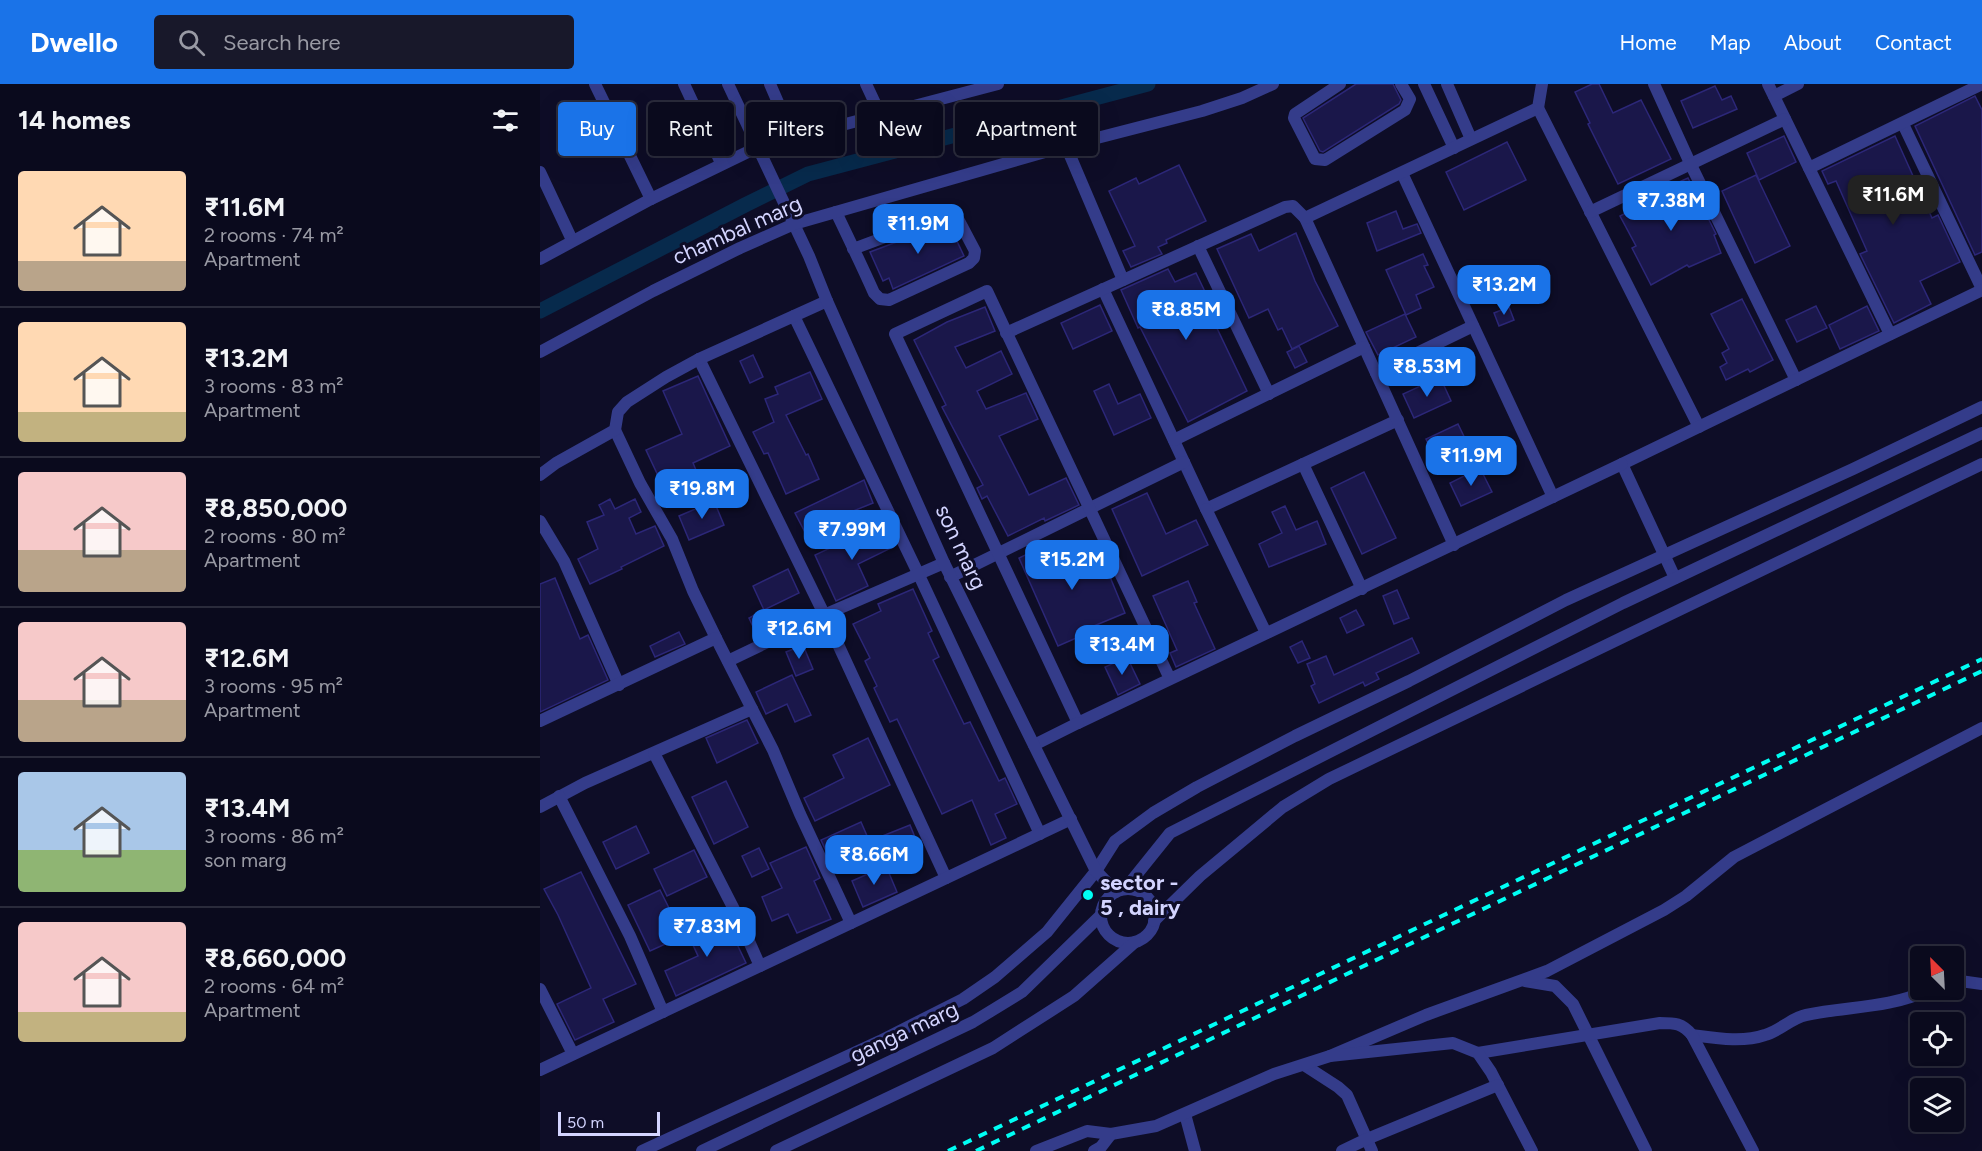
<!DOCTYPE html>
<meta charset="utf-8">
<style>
body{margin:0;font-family:Figtree,sans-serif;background:#18182a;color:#f1f3f6;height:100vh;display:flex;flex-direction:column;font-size:22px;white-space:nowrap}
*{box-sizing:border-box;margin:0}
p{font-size:20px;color:#999aa4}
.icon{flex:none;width:33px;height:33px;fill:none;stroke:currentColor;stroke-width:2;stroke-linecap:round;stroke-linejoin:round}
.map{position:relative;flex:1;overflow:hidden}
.drawer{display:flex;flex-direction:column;background:#0a0a1d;width:540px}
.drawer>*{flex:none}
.hud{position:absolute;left:18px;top:18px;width:570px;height:54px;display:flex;gap:12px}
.needle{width:39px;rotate:336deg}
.tools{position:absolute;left:1370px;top:862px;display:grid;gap:12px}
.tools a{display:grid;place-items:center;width:54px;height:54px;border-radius:6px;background:#0a0a1d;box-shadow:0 6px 24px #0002,0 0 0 2px #2a2b3b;font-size:30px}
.scale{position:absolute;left:18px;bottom:15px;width:102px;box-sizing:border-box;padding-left:6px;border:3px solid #d3d4ff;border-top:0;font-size:16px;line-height:21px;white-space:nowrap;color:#d3d4ff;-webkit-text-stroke:4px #0e0d27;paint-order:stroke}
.price{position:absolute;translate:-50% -51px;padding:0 14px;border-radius:12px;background:#1a73e8;color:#fff;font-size:20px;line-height:39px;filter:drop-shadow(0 2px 3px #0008)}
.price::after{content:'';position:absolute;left:50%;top:36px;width:18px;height:14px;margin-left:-9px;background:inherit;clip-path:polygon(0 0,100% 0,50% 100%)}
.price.current{background:#222;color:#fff}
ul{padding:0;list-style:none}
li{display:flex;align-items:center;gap:18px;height:150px;padding:0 18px}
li+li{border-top:2px solid #2a2b3b}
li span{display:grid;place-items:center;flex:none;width:168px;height:120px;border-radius:6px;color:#555}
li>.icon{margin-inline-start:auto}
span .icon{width:72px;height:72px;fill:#fffc;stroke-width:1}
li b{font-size:26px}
h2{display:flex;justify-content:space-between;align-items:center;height:72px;padding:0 18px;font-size:26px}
.tag{padding:0 21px;border-radius:6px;background:#0a0a1d;box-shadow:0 6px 24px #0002,0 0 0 2px #2a2b3b;font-size:21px;line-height:54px}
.tag.current{background:#1a73e8;color:#fff}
header{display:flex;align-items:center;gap:36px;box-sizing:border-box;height:84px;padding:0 30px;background:#1a73e8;color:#fff}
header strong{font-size:28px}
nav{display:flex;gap:33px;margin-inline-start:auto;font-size:21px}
.search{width:420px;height:54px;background:#18182a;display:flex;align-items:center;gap:15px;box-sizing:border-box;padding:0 21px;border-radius:6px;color:#999aa4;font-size:22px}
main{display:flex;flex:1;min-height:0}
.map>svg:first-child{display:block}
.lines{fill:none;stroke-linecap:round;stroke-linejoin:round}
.canal{stroke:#072a4c;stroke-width:15}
.building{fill:#1a174a;stroke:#2c2778;stroke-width:1.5}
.minor{stroke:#343c8a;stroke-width:12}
.tertiary{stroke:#343c8a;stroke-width:12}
.rail{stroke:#00fef4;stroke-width:4;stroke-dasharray:9 8;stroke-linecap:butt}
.poi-dot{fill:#00fef4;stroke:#0e0d27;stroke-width:2}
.labels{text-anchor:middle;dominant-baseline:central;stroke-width:6;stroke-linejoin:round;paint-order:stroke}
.street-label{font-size:22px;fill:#d3d4ff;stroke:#0e0d27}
.poi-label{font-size:22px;font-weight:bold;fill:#d3d4ff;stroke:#0e0d27;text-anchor:start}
</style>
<header>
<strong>Dwello</strong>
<div class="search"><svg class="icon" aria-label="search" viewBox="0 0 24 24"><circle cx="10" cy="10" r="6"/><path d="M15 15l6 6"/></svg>Search here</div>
<nav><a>Home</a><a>Map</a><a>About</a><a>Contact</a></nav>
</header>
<main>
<section class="drawer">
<h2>14 homes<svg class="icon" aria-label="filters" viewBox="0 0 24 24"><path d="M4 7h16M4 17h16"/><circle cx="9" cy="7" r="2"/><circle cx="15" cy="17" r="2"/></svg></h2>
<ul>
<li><span style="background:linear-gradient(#ffd9b3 75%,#b9a48a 0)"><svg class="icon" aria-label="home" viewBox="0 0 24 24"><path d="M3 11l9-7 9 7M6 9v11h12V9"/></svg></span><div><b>₹11.6M</b><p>2 rooms · 74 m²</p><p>Apartment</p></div></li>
<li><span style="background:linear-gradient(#ffd9b3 75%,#c2b280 0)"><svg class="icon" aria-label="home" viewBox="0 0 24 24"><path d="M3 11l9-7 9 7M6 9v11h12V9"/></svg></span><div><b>₹13.2M</b><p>3 rooms · 83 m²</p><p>Apartment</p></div></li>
<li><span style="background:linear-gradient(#f6c9c9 65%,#b9a48a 0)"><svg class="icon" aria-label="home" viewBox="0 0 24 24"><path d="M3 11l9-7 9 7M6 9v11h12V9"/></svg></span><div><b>₹8,850,000</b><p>2 rooms · 80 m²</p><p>Apartment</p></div></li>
<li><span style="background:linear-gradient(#f6c9c9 65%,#b9a48a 0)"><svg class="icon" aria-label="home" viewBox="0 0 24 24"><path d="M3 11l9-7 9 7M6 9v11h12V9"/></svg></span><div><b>₹12.6M</b><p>3 rooms · 95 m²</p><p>Apartment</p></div></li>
<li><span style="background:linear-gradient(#a9c7e8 65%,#8fb573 0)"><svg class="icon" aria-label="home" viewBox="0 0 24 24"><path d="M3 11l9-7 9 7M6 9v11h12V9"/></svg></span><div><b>₹13.4M</b><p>3 rooms · 86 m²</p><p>son marg</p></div></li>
<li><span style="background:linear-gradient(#f6c9c9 75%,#c2b280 0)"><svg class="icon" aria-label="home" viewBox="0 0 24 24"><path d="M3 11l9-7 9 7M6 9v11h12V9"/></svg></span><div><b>₹8,660,000</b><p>2 rooms · 64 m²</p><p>Apartment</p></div></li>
</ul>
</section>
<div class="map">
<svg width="1442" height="1067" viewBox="0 0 1442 1067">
<rect width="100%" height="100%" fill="#0e0d27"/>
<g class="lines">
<path class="canal" d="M0 227 205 121 268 90 608 0"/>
</g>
<g class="building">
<path d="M816 0H853L861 16 859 20 783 68 780 67 763 34Z"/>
<path d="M1052 0H1059L1073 29 1101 16 1131 75 1078 100 1048 40 1050 39 1035 8Z"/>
<path d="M1175 2 1182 16 1191 12 1197 25 1153 44 1141 17Z"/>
<path d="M1435 12 1442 26V168L1435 171 1375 42Z"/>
<path d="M1244 52 1256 78 1219 96 1207 69Z"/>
<path d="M1355 52 1392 134 1398 131 1420 178 1380 197 1391 220 1354 239 1320 170 1327 167 1296 97 1288 100 1282 87Z"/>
<path d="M967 58 986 96 924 126 906 88Z"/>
<path d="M639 81 666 137 626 156 627 159 618 163 622 170 591 183 583 167 595 162 569 107 596 94 599 100Z"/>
<path d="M1216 91 1250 162 1215 179 1182 107Z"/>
<path d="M1148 94 1176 150 1174 151 1181 169 1149 183 1147 181 1111 201 1092 164 1096 162 1080 132 1118 112 1117 108Z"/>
<path d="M856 127 863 145 877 140 881 149 837 167 827 139Z"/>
<path d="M410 138 418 152 415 153 424 172 353 205 349 194 343 197 330 168Z"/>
<path d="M756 149 775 197 798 242 752 265 742 244 738 246 728 225 709 234 677 165 711 150 719 167Z"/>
<path d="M883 170 888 181 884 182 894 203 876 211 881 224 866 231 846 186Z"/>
<path d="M628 185 635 198 656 189 668 214 671 212 681 237 675 240 707 307 648 338 600 243 598 244 581 206Z"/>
<path d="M1202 215 1233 276 1210 288 1208 285 1186 296 1180 283 1187 279 1182 269 1189 265 1171 230Z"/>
<path d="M560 221 572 247 533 265 521 239Z"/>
<path d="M1276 222 1287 244 1257 258 1246 236Z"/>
<path d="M1327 222 1339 247 1300 265 1289 241Z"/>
<path d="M445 223 455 247 415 263 426 284 461 267 472 290 437 307 446 325 486 309 498 335 459 352 489 411 526 394 539 421 505 437 504 434 468 452 447 412 442 415 437 404 443 401 402 323 406 321 374 256 407 238Z"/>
<path d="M969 223 974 236 959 242 954 229Z"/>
<path d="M865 230 876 253 838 271 826 248Z"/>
<path d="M759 262 767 278 755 284 747 268Z"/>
<path d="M213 271 223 293 210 299 200 277Z"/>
<path d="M270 288 282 315 246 331 266 371 268 370 279 395 246 410 228 369 224 370 213 348 234 338 225 315 238 310 235 303Z"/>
<path d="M158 292 190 362 153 379 162 400 129 415 106 366 142 350 123 307Z"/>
<path d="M900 293 911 317 874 334 863 310Z"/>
<path d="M569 300 578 320 600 310 611 334 574 351 554 307Z"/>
<path d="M918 340 930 365 898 380 886 355Z"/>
<path d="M940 384 952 408 921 422 910 399Z"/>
<path d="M824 388 856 454 822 470 791 404Z"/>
<path d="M324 396 333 419 296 434 297 437 267 452 255 429Z"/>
<path d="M607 409 626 450 656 436 668 461 602 492 572 425Z"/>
<path d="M70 415 75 425 95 415 101 428 89 434 96 450 115 442 124 462 81 483 82 485 50 500 38 475 58 465 47 438 64 431 59 421Z"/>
<path d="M174 417 184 441 149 456 139 432Z"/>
<path d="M745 422 756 446 777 437 786 460 729 483 719 460 742 449 732 428Z"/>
<path d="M341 440 353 463 318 480 328 502 296 517 275 471Z"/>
<path d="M510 459 519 478 557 461 570 487 568 488 585 529 549 544 550 548 518 562 479 474Z"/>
<path d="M248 485 259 509 224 526 213 502Z"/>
<path d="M15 494 40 555 48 551 68 596 0 628V500Z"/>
<path d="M648 497 657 518 654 519 675 565 636 583 630 569 637 566 613 512Z"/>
<path d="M373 505 392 547 388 549 399 573 393 576 424 640 430 638 459 697 465 694 477 720 455 730 466 754 451 761 432 716 402 730 357 635 350 638 334 604 337 602 325 577 330 574 313 540 341 527 338 520Z"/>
<path d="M857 506 869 534 854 540 843 512Z"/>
<path d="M816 526 824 541 807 549 800 534Z"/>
<path d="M220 528 230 548 218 553 209 534Z"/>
<path d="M139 548 145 560 115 573 110 562Z"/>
<path d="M872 554 879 569 836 589 839 595 825 602 823 598 779 619 771 602 775 600 767 580 786 572 794 591Z"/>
<path d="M762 557 770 574 758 579 750 563Z"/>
<path d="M263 561 273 585 256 592 246 568Z"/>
<path d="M587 573 600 600 578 611 565 583Z"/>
<path d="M252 591 271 631 255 638 247 620 226 630 216 608Z"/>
<path d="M207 636 218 659 177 679 166 654Z"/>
<path d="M328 654 350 701 275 737 264 714 304 694 293 671Z"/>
<path d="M186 697 208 743 174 760 152 713Z"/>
<path d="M321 738 331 761 299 776 294 766 287 769 281 756Z"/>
<path d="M370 741 381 768 346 782 335 755Z"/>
<path d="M96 742 109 769 76 785 63 758Z"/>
<path d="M266 763 280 794 274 797 291 835 257 849 248 830 232 837 222 813 242 804 230 779Z"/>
<path d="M219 764 229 785 212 793 202 772Z"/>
<path d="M154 766 167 793 127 812 114 785Z"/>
<path d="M346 782 357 808 323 823 312 797Z"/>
<path d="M41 788 96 900 63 915 74 938 35 956 17 920 51 904 18 831 4 805Z"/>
<path d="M120 806 143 852 110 867 88 821Z"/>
<path d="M184 833 206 879 136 912 125 887 158 872 148 850Z"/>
</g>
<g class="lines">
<g class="minor">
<path d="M55 0 111 115"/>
<path d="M144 0 181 79"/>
<path d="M230 0 253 53"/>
<path d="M326 0 341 32"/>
<path d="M800 0 755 30 754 34 775 75 785 76 865 26 870 15 861 0"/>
<path d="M884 0 914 64"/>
<path d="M907 0 931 55"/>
<path d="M1114 0 1150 79 1256 296"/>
<path d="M1228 0 1350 250"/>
<path d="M1234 12 1258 0"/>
<path d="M998 24 1159 343"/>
<path d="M1363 40 1442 205"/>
<path d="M526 62 583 196"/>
<path d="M1269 84 1442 0"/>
<path d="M0 88 32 156"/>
<path d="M862 89 1013 413"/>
<path d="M296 128C309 155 322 182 334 209L340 215 349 216 429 179 434 174 435 167 416 131 412 128 313 165"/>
<path d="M1050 128 1245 35"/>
<path d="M765 134 836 289 933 242"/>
<path d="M658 162 729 310"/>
<path d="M0 175 111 115 218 63 458 0"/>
<path d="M563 205 666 425 858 336"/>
<path d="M254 232 378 489 500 750"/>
<path d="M466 249 745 123 753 122 765 134 998 24 1002 0"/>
<path d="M159 275 284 530 406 794"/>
<path d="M836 289 914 461"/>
<path d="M75 346 100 399 132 455 153 507 176 554"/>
<path d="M634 356 824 263"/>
<path d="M763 380 822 505"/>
<path d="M0 391 16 379 75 346 78 328 87 318 126 293 159 275 287 217"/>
<path d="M666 425 726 549"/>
<path d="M0 437 24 477 79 601"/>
<path d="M410 493 644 378"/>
<path d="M1135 494 1082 380 1442 206"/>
<path d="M188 577 284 531 404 479"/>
<path d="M630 595 447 207 355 250 538 639 1082 380"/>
<path d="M212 625 233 666 260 730 311 839"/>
<path d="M0 637 176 554 212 625 45 699 0 723"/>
<path d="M494 661 538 639"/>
<path d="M114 669 200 837 220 882"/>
<path d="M19 712 90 852 123 928"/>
<path d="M1413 896 1442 900"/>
<path d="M985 897 1015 902 1033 920 1106 1067"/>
<path d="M0 905 33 970"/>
<path d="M1152 951C1175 954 1202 959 1225 951 1240 947 1251 934 1266 931 1308 922 1348 925 1388 906"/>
<path d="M938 969 1120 939C1135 939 1142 939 1152 951L1213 1067"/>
<path d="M790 972 886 931 1007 887 1124 826 1146 812 1194 773 1442 644"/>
<path d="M764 981 798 1003 807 1011 832 1067"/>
<path d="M0 986 531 735"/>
<path d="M645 1030 655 1067"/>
<path d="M571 1050 616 1042 734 990 790 972 913 959 938 969 951 988 992 1067"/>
<path d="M102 1067 340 957 423 915 455 893 507 848 556 787 575 757 613 729 657 703 755 652 869 597 1026 516 1313 385 1442 323"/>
<path d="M802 1067 827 1055 958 1001"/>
</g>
<g class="tertiary">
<path d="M188 0 269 172 287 217 404 479 556 787 576 808"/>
<path d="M0 268 113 207 200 164 254 140 526 62 662 27 702 14 733 0"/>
<path d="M585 805 630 749 1083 519 1442 349"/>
<circle cx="588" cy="832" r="27"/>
<path d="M614 837 660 792 743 723 789 695 1442 380"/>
<path d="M162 1067 433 938 482 908 560 832"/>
<path d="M236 1067 453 964 534 912 595 858"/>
<path d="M496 1067 547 1047 571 1050 561 1063 554 1067"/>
</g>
<g class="rail">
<path d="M408 1067 1442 575"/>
<path d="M436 1067 1442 587"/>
</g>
</g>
<circle class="poi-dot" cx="548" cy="811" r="6"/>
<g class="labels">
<g class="street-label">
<text transform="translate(197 146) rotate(-24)">chambal marg</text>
<text transform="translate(421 463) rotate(65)">son marg</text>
<text transform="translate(364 948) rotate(-25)">ganga marg</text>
</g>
<g class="poi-label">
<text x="560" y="798">sector -<tspan x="560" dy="25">5 , dairy</tspan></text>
</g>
</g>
</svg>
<div class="tools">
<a><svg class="needle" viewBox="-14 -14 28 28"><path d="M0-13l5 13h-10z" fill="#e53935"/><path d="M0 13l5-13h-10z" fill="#999aa4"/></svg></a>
<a><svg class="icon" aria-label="locate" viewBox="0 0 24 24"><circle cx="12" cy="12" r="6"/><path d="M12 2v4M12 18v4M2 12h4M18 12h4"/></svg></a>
<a><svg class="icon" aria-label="layers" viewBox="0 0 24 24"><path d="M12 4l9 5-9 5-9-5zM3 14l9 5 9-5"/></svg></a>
</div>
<div class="scale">50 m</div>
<b class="price current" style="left:1353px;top:142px">₹11.6M</b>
<b class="price" style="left:1131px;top:148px">₹7.38M</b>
<b class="price" style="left:378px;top:171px">₹11.9M</b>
<b class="price" style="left:964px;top:232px">₹13.2M</b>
<b class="price" style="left:646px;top:257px">₹8.85M</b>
<b class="price" style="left:887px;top:314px">₹8.53M</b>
<b class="price" style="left:931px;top:403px">₹11.9M</b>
<b class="price" style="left:162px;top:436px">₹19.8M</b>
<b class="price" style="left:312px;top:477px">₹7.99M</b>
<b class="price" style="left:532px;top:507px">₹15.2M</b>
<b class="price" style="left:259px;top:576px">₹12.6M</b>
<b class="price" style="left:582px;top:592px">₹13.4M</b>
<b class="price" style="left:334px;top:802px">₹8.66M</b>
<b class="price" style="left:167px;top:874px">₹7.83M</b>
<div class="hud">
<a class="tag current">Buy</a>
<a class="tag">Rent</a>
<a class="tag">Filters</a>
<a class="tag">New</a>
<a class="tag">Apartment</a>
</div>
</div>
</main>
